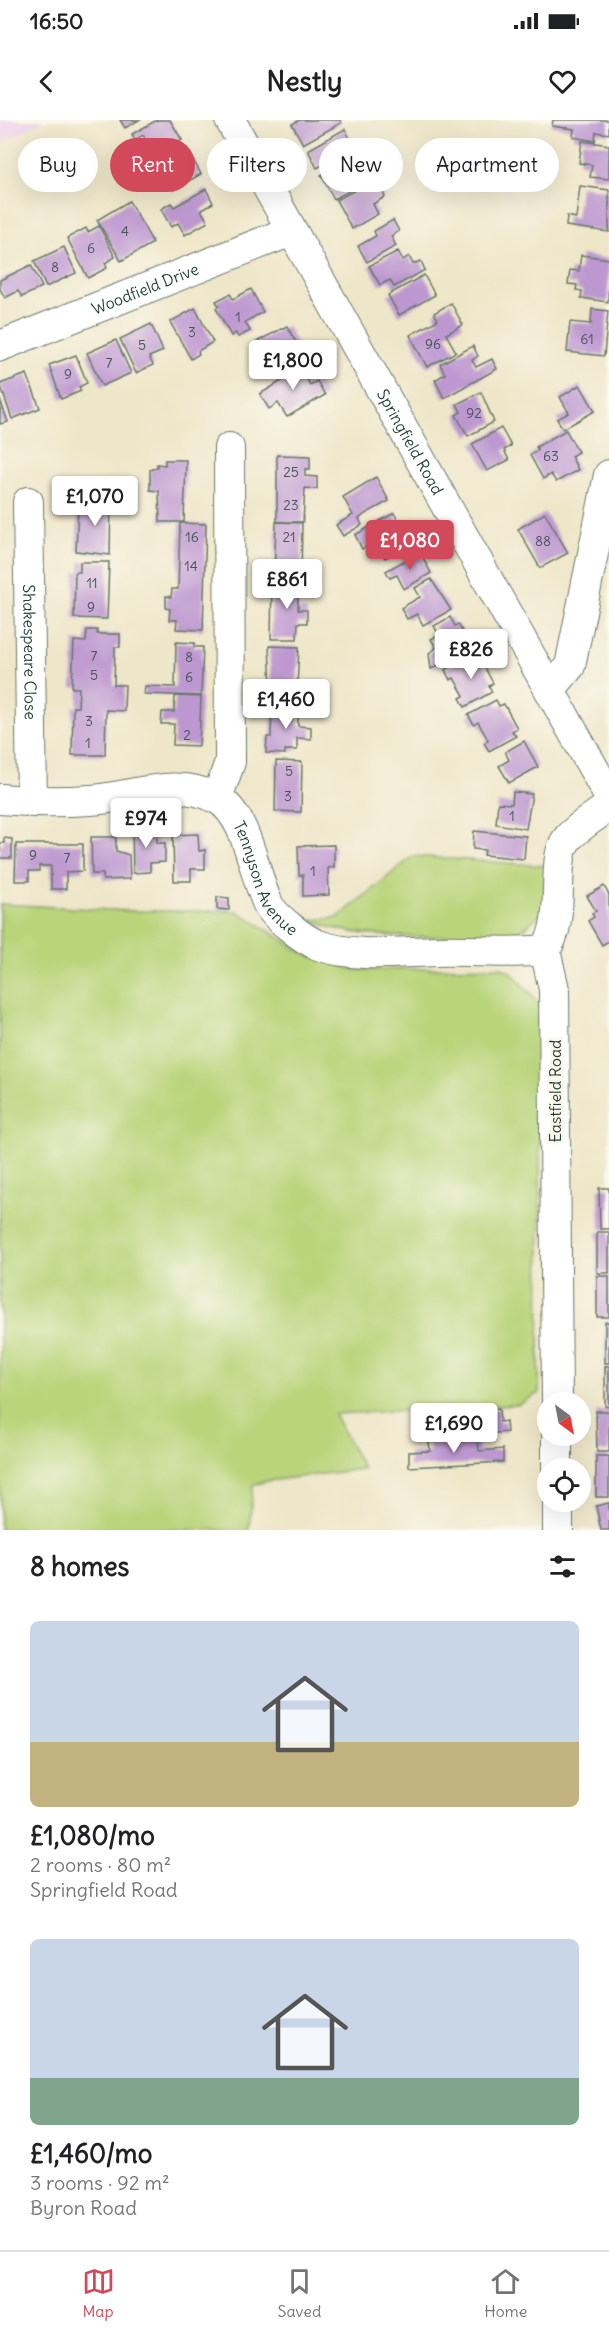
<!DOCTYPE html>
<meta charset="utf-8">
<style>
body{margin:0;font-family:Delius,sans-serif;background:#f2f2f2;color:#202124;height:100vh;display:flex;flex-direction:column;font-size:22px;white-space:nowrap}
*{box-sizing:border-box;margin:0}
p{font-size:20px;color:#757577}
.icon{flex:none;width:33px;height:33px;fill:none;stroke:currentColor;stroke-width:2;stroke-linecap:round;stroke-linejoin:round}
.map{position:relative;height:1410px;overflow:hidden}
.side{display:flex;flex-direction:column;background:#fff;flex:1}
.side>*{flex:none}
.banner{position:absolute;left:18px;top:18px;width:573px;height:54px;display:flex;gap:12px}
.needle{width:39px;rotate:148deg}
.tools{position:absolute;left:537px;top:1272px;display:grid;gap:12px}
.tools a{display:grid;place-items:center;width:54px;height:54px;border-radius:50%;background:#fff;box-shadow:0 6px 24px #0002;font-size:30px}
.price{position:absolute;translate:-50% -51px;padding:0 14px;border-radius:6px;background:#fff;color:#222;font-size:20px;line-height:39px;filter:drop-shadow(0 2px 3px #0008)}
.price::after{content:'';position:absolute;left:50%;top:36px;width:18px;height:14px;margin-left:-9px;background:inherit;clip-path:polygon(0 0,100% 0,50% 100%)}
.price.on{background:#d1495b;color:#fff}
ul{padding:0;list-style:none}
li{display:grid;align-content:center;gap:12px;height:318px;padding:0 30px}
li span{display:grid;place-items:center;height:186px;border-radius:9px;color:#555}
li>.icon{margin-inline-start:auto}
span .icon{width:108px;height:108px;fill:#fffc;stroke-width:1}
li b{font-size:26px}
h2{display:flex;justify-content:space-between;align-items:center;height:72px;padding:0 30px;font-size:26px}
.chip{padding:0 21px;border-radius:27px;background:#fff;box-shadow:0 6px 24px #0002;font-size:21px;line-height:54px}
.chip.on{background:#d1495b;color:#fff}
.status{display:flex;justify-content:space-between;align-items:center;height:42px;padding:0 30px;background:#fff;direction:ltr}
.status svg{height:16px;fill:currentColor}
header{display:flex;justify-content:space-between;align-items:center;height:78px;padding:0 30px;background:#fff;font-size:27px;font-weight:800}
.tab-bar{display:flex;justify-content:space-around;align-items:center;height:84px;border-top:2px solid #e0e0e0;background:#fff;font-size:16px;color:#757577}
.tab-bar a{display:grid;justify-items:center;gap:3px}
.tab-bar .on{color:#d1495b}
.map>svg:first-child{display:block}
.built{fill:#ecd1ea}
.green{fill:#b9d47a;stroke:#6c8857;stroke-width:1.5}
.building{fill:#bd98d0}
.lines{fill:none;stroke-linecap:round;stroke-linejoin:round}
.minor-casing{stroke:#677868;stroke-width:32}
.minor{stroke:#fff;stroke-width:30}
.labels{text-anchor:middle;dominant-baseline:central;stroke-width:6;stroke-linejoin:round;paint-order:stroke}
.number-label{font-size:14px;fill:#46545b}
.street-label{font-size:16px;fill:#1f3d34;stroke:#fbf7ec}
</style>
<div class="status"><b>16:50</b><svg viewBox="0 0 49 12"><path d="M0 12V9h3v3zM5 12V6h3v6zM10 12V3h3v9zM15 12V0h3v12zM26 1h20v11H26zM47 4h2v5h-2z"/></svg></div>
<header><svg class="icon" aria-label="back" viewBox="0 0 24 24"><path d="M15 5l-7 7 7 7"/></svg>Nestly<svg class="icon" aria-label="heart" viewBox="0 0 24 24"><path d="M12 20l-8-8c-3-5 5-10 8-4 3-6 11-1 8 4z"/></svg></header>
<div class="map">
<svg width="609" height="1410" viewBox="0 0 609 1410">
<rect width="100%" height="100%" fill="#fbf7ec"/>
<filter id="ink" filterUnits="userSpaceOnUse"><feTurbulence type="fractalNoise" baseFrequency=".0167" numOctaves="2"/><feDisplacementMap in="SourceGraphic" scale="12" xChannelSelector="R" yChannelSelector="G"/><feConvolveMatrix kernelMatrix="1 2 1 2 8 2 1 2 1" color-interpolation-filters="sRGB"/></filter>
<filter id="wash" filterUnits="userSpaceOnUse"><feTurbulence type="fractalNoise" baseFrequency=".008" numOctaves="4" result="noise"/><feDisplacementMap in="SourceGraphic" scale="24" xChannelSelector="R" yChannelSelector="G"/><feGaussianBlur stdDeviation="1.35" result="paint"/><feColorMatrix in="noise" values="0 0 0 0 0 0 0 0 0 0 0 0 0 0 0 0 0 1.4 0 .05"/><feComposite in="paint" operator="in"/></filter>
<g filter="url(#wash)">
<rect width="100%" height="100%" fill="#eee6c8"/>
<path class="built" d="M0 0H44L0 24Z"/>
<g class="green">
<path d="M413 736 546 746V789L516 816C456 815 364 824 310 800L337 798Z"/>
<path d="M0 784 129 791H237L307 835 355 850 501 847 512 853 541 885 539 1273 518 1285 334 1294 363 1349 267 1361 253 1365 249 1410H0Z"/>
</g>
<g id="blocks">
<g class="building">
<path d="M120 0H139L125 8Z"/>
<path d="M157 0H170L182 20 154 35 143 15 135 20 132 14Z"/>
<path d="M300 0H340L341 3 303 24 292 4Z"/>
<path d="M553 0H609V14L596 12 595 21 573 17 574 9 552 6Z"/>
<path d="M345 9 355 28 317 48 308 30Z"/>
<path d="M582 21 609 25V59L590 57 592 45 579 43Z"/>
<path d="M187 29 201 54 173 70 165 56 162 57 156 47Z"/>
<path d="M348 40 353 49 367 41 375 57 334 79 321 55Z"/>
<path d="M376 59 385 77 373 84 378 94 352 109 336 80Z"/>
<path d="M580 66 609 70V112L566 106 567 96 576 98Z"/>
<path d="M206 69 213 83 201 90 208 102 185 115 178 103 171 107 161 89 171 83 174 87Z"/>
<path d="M129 81 153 123 121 141 97 100Z"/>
<path d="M393 100 399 111 391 116 396 126 367 142 358 126 376 116 374 111Z"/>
<path d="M99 106 115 137 105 143 107 148 88 158 67 118 86 108 88 112Z"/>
<path d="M64 127 76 153 46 167 34 141Z"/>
<path d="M398 131 403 140 409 136 413 144 421 141 425 150 394 167 390 160 380 165 369 146Z"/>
<path d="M581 135 609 139 608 182 581 178 582 171 576 170 577 165 568 164 570 150 579 151Z"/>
<path d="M31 145 42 167 22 177 18 171 5 178 0 169V160Z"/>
<path d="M424 155 435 175 399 195 388 175Z"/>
<path d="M251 169 263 192 245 202 250 211 238 217 236 213 231 216 216 188 219 186 216 181 230 174 233 179Z"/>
<path d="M451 183 463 205 446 214 456 232 427 247 410 215 438 200 434 193Z"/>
<path d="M195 188 213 222 198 231 199 234 191 239 170 202Z"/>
<path d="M592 189 608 191 604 236 567 232 570 202 591 204Z"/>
<path d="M151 204 163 231 149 237 153 245 136 253 120 219Z"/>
<path d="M287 206 302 233 266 252 252 224Z"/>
<path d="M116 220 131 253 102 266 87 233Z"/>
<path d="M473 226 478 236 472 240 476 247 492 239 497 249 444 278 435 260 445 254 440 244Z"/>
<path d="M76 235 87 263 79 267 81 271 61 279 49 245Z"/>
<path d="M297 241 310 265 317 261 325 275 287 297 278 283 269 289 260 274 285 259 280 251Z"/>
<path d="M27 254 40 288 12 299 0 264Z"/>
<path d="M580 265 595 291 563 309 557 299 569 293 560 277Z"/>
<path d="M481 272 494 302 468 316 456 295 461 292 457 284Z"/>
<path d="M0 280 8 302 0 304Z"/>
<path d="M501 308 511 326 504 330 509 340 487 351 472 324Z"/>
<path d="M566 310 578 332 571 336 578 350 556 362 551 354 543 359 530 335 538 330 536 327Z"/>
<path d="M277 335 310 336V349H305V356L317 357V369L305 368 303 402H277Z"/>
<path d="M165 340H186L184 402H160L159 371 150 370V350L157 347V344L165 345Z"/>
<path d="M376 357 389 381 365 394 359 399 362 405 343 416 336 405 353 395 343 377Z"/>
<path d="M96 376H111L110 435 76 431 78 385H96Z"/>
<path d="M394 393 411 424 385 438 375 421 362 429 355 415Z"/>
<path d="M545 393 568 433 540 448 518 409Z"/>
<path d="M276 402 302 403 301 461 274 460Z"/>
<path d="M180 403 206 404 203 510 176 509 177 500H169L170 489 166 488V476L171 477 172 469H178Z"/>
<path d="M420 432 431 453 404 469 397 455 390 458 386 451Z"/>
<path d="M80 442H109L107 499 74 498 75 452H80Z"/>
<path d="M431 459 451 490 423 505 417 494 407 499 401 488 420 477 415 468Z"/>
<path d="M272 461 305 462V472H298V490H307V503H298L297 519H271Z"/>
<path d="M450 497 455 506 458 504 471 527 431 549 429 533 436 528 431 519 439 515 434 506Z"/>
<path d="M87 510H97V514H120V527H115L114 565H125L124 591 106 590 105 635H72L73 587H78L79 568H72L74 521 86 522Z"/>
<path d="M176 522 195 523 194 527H203L201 576 144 574 145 566 175 567Z"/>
<path d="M269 526 299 527 297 568 271 567Z"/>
<path d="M472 535 476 541 480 539 493 563 489 566 492 572 465 587 460 578 464 576 454 558 450 560 445 550Z"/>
<path d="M175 576 201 577 199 626 173 625 174 604H161L162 592H174Z"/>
<path d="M496 580 499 586 504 584 517 608 512 611 516 616 489 631 484 623 488 620 478 602 474 605 468 595Z"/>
<path d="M272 585 298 586V606L311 607V619L297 618V630H285V634L266 633 267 617H271Z"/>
<path d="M524 621 538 647 509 663 499 646 509 640 505 632Z"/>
<path d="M276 641 302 642 301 692 275 691Z"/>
<path d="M513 672 532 674 526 709 496 704 498 683 512 684Z"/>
<path d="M132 708H157V723H165V742L150 743V752L133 753Z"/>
<path d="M474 711 526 716 524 739 484 735 485 730 473 729Z"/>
<path d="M198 714 199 731 205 730V749H191V761H174L173 715Z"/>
<path d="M91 717H116V731L129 735 130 759 103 760V754H92Z"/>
<path d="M4 718 12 719V738H0V723H4Z"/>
<path d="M16 724H83V751L66 752V769H51V746H39V751H29V761H15Z"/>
<path d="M334 725V747L328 748 329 775 303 776V755H299L298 726Z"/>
<path d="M604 766 609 775V821L602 825 588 801 594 797 592 793 596 791 587 776Z"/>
<path d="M217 777 229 778V790L217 789Z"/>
<path d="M599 1068H609V1109H600Z"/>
<rect x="597" y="1112" width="12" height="41"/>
<rect x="597" y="1156" width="12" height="41"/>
<rect x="605" y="1202" width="4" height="41"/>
<path d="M605 1246H609V1287L605 1286Z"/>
<path d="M499 1289 500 1302 506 1301 507 1312 440 1318 438 1293Z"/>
<path d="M596 1291H609V1332H597Z"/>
<path d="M478 1319 479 1331 503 1329V1342L409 1347V1332L430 1331 429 1322Z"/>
<rect x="596" y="1336" width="13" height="41"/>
<path d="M609 1383V1410H601L596 1386Z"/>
</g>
</g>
</g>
<g filter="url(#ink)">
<use href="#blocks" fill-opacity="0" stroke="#677868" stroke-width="1.5"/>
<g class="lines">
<g class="minor-casing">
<g id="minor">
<path id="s1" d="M230 0 609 676"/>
<path id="s2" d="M0 226 291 111"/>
<path id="s3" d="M28 382 32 682"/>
<path d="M550 570 570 546 609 355"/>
<path d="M217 678 230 642 229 328"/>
<path id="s4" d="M0 679C30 682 60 682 91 680 133 677 175 657 216 678 247 694 253 751 267 782 272 795 304 820 318 825 355 838 398 832 436 831 473 830 508 834 545 830"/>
<path d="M557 1282 554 869 545 830C568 799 549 739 568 718 579 706 596 696 609 686"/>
<path d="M557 1316V1348"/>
<path d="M558 1382V1410"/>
</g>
</g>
<use href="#minor" class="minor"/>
</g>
</g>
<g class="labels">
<g class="number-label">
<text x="125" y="111">4</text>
<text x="91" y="128">6</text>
<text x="55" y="147">8</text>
<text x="238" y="197">1</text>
<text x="192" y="212">3</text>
<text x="587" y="219">61</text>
<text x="433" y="224">96</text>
<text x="142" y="225">5</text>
<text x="109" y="243">7</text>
<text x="68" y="254">9</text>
<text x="474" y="293">92</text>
<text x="551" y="336">63</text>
<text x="291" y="352">25</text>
<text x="291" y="385">23</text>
<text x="192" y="417">16</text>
<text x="289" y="417">21</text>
<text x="543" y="421">88</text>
<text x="191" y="446">14</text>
<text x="92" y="463">11</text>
<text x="91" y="487">9</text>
<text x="94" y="536">7</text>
<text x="189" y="537">8</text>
<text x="94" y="555">5</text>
<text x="189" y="557">6</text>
<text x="89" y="601">3</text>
<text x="187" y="615">2</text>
<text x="88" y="623">1</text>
<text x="289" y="651">5</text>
<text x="288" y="676">3</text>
<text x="512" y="696">1</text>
<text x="33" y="735">9</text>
<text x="67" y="738">7</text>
<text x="313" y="751">1</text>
</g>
<g class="street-label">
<text stroke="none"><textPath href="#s2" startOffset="156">Woodfield Drive</textPath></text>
<text stroke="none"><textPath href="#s1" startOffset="369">Springfield Road</textPath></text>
<text stroke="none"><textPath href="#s3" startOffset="150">Shakespeare Close</textPath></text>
<text stroke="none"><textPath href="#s4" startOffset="315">Tennyson Avenue</textPath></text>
<text transform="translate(555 971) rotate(-90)">Eastfield Road</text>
</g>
</g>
</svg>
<div class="tools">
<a><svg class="needle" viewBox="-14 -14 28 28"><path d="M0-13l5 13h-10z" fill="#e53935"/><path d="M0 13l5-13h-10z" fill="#757577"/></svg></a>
<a><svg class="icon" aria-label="locate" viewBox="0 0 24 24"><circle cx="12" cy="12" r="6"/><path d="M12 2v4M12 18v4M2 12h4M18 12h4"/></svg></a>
</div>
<b class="price" style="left:293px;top:271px">£1,800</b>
<b class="price" style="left:95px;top:407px">£1,070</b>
<b class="price on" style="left:410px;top:451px">£1,080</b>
<b class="price" style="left:287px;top:490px">£861</b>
<b class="price" style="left:471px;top:560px">£826</b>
<b class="price" style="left:286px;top:610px">£1,460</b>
<b class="price" style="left:146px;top:729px">£974</b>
<b class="price" style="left:454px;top:1334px">£1,690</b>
<div class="banner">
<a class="chip">Buy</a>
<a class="chip on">Rent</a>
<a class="chip">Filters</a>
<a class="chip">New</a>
<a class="chip">Apartment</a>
</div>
</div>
<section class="side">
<h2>8 homes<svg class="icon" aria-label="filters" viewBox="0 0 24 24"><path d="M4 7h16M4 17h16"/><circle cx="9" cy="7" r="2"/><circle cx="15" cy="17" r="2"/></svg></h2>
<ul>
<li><span style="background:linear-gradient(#c9d6e8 65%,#c2b280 0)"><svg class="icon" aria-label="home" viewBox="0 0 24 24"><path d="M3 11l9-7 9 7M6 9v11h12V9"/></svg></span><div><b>£1,080/mo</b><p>2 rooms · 80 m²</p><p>Springfield Road</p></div></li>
<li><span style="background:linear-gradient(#c9d6e8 75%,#7fa58c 0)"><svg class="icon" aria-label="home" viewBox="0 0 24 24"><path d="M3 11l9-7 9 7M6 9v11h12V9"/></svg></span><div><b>£1,460/mo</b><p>3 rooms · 92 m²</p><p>Byron Road</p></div></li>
</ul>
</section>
<nav class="tab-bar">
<a class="on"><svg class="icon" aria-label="map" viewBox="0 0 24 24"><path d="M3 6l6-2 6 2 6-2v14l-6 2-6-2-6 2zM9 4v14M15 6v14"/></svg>Map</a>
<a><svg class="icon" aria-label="saved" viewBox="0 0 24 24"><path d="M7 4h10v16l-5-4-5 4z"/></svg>Saved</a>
<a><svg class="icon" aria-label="home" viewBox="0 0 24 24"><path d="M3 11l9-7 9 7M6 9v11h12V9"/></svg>Home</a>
</nav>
